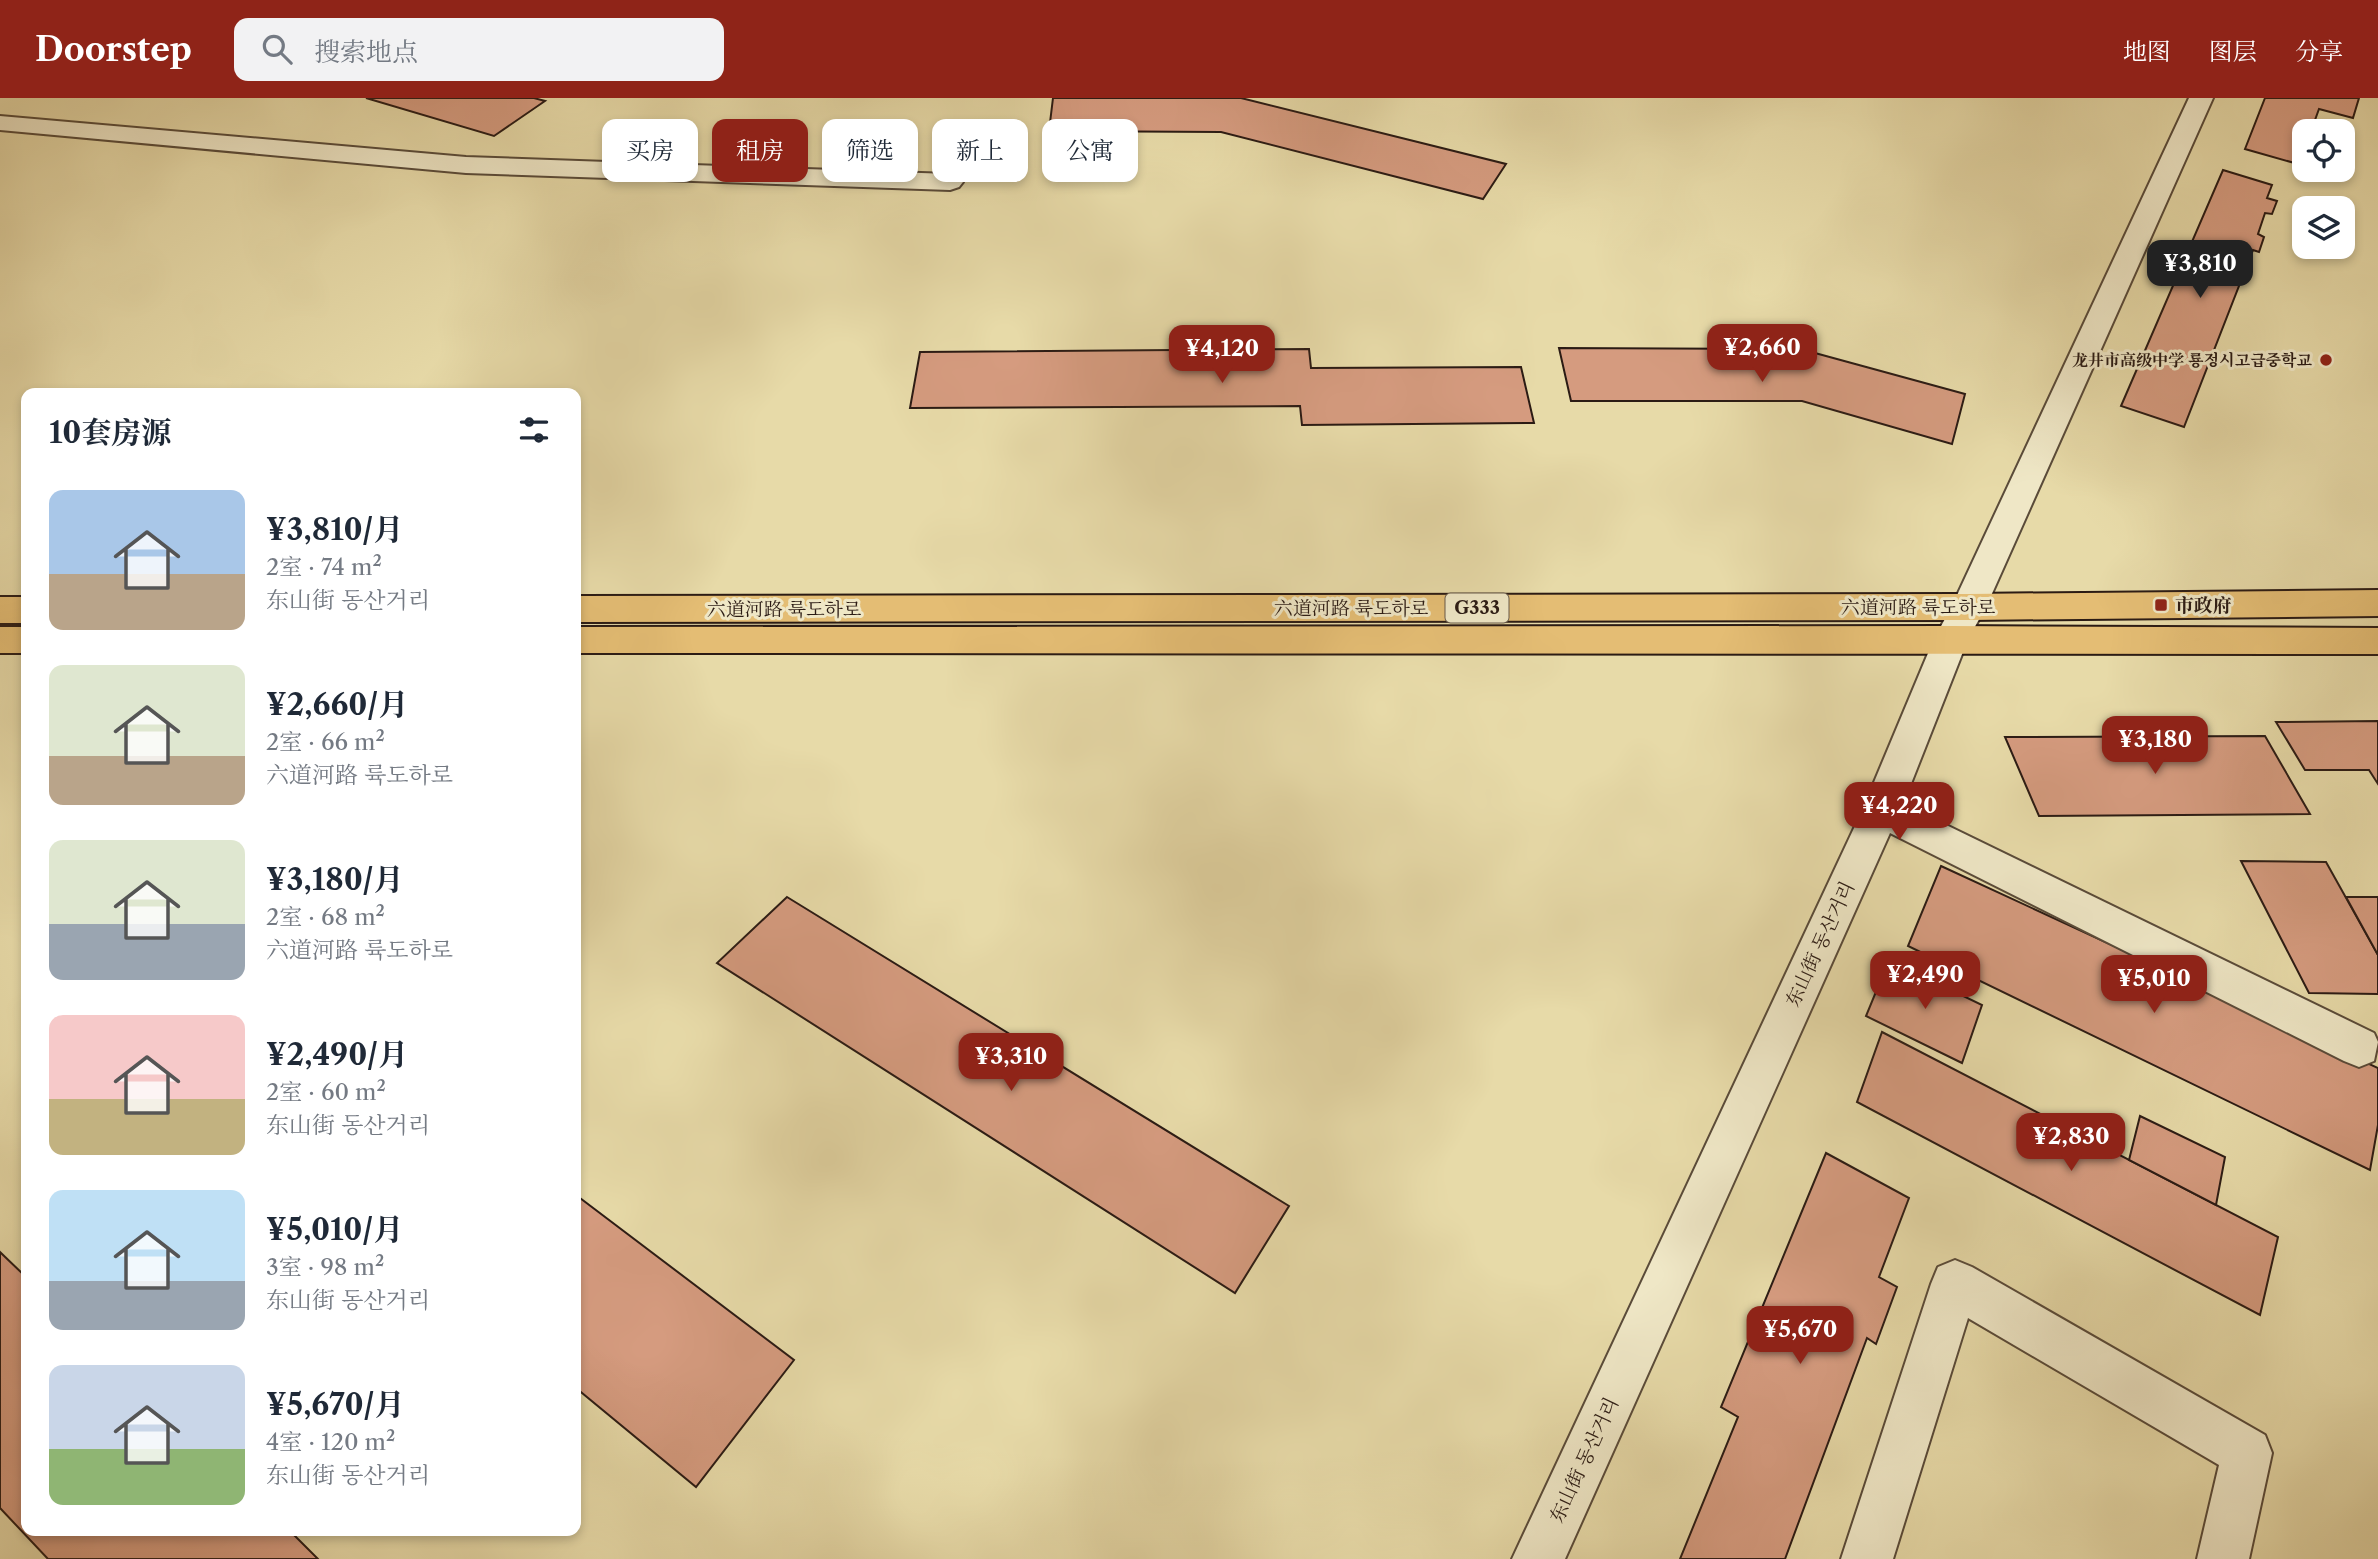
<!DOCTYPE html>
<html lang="zh">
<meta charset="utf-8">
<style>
body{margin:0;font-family:"Libre Caslon Text","Noto Serif SC","Noto Serif KR",serif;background:#f2f2f3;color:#1f2937;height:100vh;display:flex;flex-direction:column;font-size:26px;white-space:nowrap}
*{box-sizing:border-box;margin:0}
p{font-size:23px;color:#747a83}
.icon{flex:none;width:38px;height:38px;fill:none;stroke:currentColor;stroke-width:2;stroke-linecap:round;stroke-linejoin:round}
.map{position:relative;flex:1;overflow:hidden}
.side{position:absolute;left:21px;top:290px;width:560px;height:1148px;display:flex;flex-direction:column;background:#fff;border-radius:14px;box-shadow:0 4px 10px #0003}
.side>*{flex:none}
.banner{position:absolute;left:602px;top:21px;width:665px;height:63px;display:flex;gap:14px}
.controls{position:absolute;left:2292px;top:21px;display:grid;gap:14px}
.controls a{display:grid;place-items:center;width:63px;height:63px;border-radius:14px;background:#fff;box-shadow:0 4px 10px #0003;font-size:35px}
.price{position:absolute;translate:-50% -60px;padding:0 16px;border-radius:14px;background:#8f2418;color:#fff;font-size:23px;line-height:46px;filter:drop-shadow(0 2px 4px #0008)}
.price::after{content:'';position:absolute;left:50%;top:42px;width:21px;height:16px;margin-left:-10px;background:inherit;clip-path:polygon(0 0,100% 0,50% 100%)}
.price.active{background:#222;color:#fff}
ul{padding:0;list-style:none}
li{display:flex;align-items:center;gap:21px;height:175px;padding:0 28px}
li span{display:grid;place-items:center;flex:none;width:196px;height:140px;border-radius:14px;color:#555}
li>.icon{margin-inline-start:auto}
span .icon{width:84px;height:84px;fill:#fffc;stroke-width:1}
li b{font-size:30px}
h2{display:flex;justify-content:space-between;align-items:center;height:84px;padding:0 28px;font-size:30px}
.tag{padding:0 24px;border-radius:14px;background:#fff;box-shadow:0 4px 10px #0003;font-size:24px;line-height:63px}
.tag.active{background:#8f2418;color:#fff}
header{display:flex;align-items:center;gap:42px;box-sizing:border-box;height:98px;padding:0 35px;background:#8f2418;color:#fff}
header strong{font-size:33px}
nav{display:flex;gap:38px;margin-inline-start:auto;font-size:24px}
.search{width:490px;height:63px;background:#f2f2f3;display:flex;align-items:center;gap:18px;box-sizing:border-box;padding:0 24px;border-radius:14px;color:#747a83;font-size:26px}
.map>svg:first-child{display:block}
.building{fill:#d59b7f;stroke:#2b1b14;stroke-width:2}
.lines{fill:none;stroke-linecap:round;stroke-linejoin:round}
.minor-casing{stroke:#5a4b39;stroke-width:4}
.highway-casing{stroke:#2b1b14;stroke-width:4}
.minor{fill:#efe7c6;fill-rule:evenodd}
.highway{fill:#e4bd74;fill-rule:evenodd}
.poi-dot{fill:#8f2418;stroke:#efe7c6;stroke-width:2.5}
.labels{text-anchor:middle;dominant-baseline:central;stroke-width:6;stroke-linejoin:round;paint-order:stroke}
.far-poi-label{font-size:16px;font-weight:bold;fill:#2b1b14;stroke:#efe7c6;text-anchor:end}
.shield{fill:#efe7c6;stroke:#665849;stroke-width:2}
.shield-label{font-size:18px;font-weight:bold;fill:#2b1b14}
.poi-label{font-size:19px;font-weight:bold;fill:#2b1b14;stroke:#efe7c6;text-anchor:start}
.street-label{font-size:19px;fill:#2b1b14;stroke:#efe7c6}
</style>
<header>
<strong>Doorstep</strong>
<div class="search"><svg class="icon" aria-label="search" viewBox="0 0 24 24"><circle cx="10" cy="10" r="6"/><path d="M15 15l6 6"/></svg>搜索地点</div>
<nav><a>地图</a><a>图层</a><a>分享</a></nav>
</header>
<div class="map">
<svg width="2378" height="1461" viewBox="0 0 2378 1461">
<rect width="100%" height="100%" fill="#e7daa8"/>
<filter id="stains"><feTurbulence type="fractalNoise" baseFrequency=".00286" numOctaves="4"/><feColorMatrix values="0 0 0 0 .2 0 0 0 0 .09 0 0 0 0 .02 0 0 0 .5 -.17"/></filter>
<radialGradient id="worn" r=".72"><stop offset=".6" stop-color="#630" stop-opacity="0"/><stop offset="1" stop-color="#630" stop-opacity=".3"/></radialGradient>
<g class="building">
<path d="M366 0H534L545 3 494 38Z"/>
<path d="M1053 0H1241L1506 66 1483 101 1221 34 1049 33Z"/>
<path d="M2265 0H2359L2353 20 2319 11 2311 33H2305V68L2245 51Z"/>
<path d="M2223 72 2272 87 2267 100 2277 103 2272 116 2265 115 2258 136 2264 139 2259 154 2253 152 2184 329 2121 308Z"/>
<path d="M1793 249 1965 296 1952 346 1802 303H1571L1559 250 1780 251 1786 266Z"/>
<path d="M1309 251 1311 270 1521 269 1534 325 1302 327 1300 308 910 310 920 254Z"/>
<path d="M2378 623V686L2369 672H2305L2276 624Z"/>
<path d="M2265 638 2310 716 2039 718 2005 639Z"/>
<path d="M2241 763 2326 764 2378 857V896L2309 895Z"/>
<path d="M1941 768 2378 970V1027L2370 1072 1908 848Z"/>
<path d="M787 799 1289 1108 1235 1195 717 865Z"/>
<path d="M2346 799H2378V857Z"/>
<path d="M1889 862 1982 907 1962 965 1866 918Z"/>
<path d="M1882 934 2278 1139 2260 1217 1857 1004Z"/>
<path d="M2140 1018 2225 1059 2216 1107 2129 1062Z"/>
<path d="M1826 1055 1909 1100 1879 1179 1897 1189 1876 1246 1867 1240 1785 1461H1680L1738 1319 1721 1309Z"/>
<path d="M576 1097 794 1262 696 1389 576 1290Z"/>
<path d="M0 1154 26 1179V1433H290L318 1461H48L0 1410Z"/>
</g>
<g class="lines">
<g class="minor-casing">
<g id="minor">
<path d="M2189 0H2213L1986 509 1968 541 1903 706 2374 935 2378 944 2374 963 2359 969 2344 963 1890 735 1565 1461H1512L1862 713 1934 541 1952 508Z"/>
<path d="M0 18 466 59 950 76 959 79 963 84 959 89 950 92 466 75 0 32Z"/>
<path d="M1955 1162 1972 1169 2265 1337 2272 1355 2249 1461H2197L2219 1367 1968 1220 1893 1461H1841L1931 1186 1938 1169Z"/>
</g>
</g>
<g class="highway-casing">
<g id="highway">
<path d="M2378 492V518L1969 522 576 524V498L1969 496Z"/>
<rect x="0" y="499" width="26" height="26"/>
<path d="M1951 528 2378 530V556L576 555V529Z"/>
<rect x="0" y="529" width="26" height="26"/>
</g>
</g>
<use href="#minor" class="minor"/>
<use href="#highway" class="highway"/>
</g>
<g class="poi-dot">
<circle cx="2326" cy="262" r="7"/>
<rect x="2154" y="500" width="14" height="14" rx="3.5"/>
</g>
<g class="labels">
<g class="far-poi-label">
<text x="2312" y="262">龙井市高级中学 룡정시고급중학교</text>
</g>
<rect class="shield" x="1445.5" y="495.5" width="63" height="29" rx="5"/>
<g class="shield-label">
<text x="1477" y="510">G333</text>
</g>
<g class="poi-label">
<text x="2175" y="507">市政府</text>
</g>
<g class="street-label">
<text x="1918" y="509">六道河路 륙도하로</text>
<text x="1351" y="510">六道河路 륙도하로</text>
<text x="784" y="511">六道河路 륙도하로</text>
<text transform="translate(1820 846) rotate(-65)">东山街 동산거리</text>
<text transform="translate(1584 1362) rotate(-65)">东山街 동산거리</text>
</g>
</g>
<rect width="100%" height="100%" filter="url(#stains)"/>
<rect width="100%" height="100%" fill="url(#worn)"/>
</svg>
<div class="controls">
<a><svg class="icon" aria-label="locate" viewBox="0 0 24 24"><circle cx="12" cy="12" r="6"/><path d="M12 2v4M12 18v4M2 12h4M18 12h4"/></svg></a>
<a><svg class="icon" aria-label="layers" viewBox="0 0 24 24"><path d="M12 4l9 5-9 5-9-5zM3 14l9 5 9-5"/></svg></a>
</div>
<b class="price active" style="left:2200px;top:202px">¥3,810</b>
<b class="price" style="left:1762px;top:286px">¥2,660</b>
<b class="price" style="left:1222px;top:287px">¥4,120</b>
<b class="price" style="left:2155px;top:678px">¥3,180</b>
<b class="price" style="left:1899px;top:744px">¥4,220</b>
<b class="price" style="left:1925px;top:913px">¥2,490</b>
<b class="price" style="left:2154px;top:917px">¥5,010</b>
<b class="price" style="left:1011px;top:995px">¥3,310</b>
<b class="price" style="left:2071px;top:1075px">¥2,830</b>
<b class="price" style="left:1800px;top:1268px">¥5,670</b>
<div class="banner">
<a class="tag">买房</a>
<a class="tag active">租房</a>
<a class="tag">筛选</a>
<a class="tag">新上</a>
<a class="tag">公寓</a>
</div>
<section class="side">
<h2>10套房源<svg class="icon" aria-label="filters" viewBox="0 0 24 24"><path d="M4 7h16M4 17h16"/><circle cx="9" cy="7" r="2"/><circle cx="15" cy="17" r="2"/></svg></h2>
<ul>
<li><span style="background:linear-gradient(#a9c7e8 60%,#b9a48a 0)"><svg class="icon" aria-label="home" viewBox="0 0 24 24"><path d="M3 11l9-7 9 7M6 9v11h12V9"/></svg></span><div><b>¥3,810/月</b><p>2室 · 74 m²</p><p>东山街 동산거리</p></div></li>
<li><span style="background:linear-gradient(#dfe7d0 65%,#b9a48a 0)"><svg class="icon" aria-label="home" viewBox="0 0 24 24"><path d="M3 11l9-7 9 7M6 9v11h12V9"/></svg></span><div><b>¥2,660/月</b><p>2室 · 66 m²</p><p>六道河路 륙도하로</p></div></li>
<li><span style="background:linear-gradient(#dfe7d0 60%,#9aa5b1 0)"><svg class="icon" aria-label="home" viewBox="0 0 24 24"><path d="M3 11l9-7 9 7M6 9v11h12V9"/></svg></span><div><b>¥3,180/月</b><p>2室 · 68 m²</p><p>六道河路 륙도하로</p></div></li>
<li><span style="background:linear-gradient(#f6c9c9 60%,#c2b280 0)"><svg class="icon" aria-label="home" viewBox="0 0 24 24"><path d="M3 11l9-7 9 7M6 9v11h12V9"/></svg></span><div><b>¥2,490/月</b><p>2室 · 60 m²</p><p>东山街 동산거리</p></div></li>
<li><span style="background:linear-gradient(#bfe0f5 65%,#9aa5b1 0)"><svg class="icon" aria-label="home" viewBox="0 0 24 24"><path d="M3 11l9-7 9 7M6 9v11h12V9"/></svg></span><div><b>¥5,010/月</b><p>3室 · 98 m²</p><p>东山街 동산거리</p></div></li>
<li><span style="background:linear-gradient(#c9d6e8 60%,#8fb573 0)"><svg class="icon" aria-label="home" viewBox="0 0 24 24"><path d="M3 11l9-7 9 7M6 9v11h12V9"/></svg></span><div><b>¥5,670/月</b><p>4室 · 120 m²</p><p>东山街 동산거리</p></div></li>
</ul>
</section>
</div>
